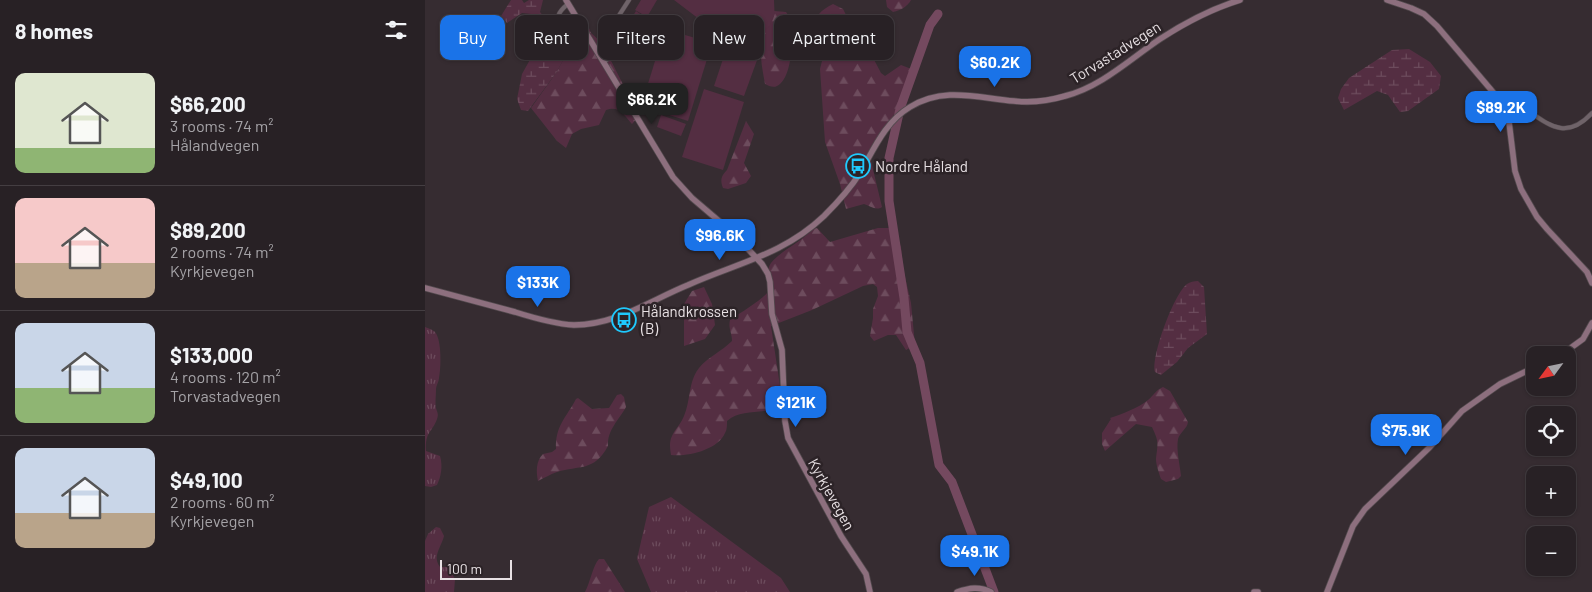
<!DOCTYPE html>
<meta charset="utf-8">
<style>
body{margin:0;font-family:Barlow,sans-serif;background:#342e32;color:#f1f3f6;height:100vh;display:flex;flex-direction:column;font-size:19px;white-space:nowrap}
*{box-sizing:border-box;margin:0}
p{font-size:16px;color:#a5a3a7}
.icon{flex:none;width:28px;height:28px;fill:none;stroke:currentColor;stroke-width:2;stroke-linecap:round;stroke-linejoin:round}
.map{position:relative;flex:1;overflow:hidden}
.drawer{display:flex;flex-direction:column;background:#282125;width:425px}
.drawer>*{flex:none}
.guide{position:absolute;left:15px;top:15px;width:475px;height:45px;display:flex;gap:10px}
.needle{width:32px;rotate:237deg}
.controls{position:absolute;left:1101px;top:346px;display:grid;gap:10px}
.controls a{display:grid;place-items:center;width:50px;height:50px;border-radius:10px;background:#282125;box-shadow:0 1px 4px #0004,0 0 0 1px #443e42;font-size:25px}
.scale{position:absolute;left:15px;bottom:12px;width:72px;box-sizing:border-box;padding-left:5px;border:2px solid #e8e1e4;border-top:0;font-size:14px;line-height:18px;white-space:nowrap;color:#e8e1e4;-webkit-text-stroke:4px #2c2327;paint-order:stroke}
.price{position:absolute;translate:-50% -42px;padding:0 11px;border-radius:10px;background:#1a73e8;color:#fff;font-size:16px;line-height:32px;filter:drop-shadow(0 1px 2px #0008)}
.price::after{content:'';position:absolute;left:50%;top:30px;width:15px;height:11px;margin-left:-8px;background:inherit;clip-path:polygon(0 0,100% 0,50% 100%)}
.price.on{background:#222;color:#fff}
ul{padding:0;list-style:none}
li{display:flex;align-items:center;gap:15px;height:125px;padding:0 15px}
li+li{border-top:1px solid #443e42}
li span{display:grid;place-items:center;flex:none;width:140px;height:100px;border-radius:10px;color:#555}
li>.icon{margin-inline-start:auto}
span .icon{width:60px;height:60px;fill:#fffc;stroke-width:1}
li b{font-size:21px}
h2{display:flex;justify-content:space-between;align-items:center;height:60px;padding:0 15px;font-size:21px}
.chip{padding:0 18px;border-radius:10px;background:#282125;box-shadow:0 1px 4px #0004,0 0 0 1px #443e42;font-size:18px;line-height:45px}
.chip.on{background:#1a73e8;color:#fff}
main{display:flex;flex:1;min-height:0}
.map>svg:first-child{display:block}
.grass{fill:url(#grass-tufts)}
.forest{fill:url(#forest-firs)}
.wetland{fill:url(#wetland-marsh)}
.pitch{fill:#542e42}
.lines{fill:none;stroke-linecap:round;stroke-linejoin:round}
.river{stroke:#74495f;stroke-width:9}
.street-casing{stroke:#534a4e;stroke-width:5}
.secondary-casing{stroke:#534a4e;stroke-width:7}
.street{stroke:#6f6369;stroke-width:4}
.secondary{stroke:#8d6f7e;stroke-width:5.5}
.labels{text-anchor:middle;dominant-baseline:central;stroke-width:5;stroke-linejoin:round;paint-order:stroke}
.street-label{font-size:15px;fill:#e8e1e4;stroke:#2c2327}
.poi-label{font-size:15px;fill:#e8e1e4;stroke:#2c2327;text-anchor:start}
</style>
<main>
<section class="drawer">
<h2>8 homes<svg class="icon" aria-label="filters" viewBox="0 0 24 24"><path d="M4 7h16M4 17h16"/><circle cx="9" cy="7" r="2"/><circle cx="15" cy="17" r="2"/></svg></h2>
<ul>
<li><span style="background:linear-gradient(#dfe7d0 75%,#8fb573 0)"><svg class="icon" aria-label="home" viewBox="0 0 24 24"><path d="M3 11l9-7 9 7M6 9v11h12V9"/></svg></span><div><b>$66,200</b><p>3 rooms · 74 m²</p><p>Hålandvegen</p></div></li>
<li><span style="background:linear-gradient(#f6c9c9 65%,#b9a48a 0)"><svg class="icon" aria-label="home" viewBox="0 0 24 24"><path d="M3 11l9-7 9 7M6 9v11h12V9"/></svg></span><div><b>$89,200</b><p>2 rooms · 74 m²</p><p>Kyrkjevegen</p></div></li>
<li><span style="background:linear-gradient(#c9d6e8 65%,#8fb573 0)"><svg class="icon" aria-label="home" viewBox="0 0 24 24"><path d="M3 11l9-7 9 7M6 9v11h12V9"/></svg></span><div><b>$133,000</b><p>4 rooms · 120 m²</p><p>Torvastadvegen</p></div></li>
<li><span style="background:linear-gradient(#c9d6e8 65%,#b9a48a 0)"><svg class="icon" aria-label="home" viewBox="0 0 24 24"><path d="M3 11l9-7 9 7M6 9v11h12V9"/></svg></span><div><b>$49,100</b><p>2 rooms · 60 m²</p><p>Kyrkjevegen</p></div></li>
</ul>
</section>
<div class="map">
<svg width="1167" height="592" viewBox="0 0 1167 592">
<defs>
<pattern id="grass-tufts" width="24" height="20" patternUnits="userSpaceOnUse" patternTransform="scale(1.25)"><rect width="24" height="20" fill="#542e42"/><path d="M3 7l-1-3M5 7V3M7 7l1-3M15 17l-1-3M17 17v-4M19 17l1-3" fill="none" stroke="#6d4c5d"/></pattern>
<pattern id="forest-firs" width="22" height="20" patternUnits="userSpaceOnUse" patternTransform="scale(1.25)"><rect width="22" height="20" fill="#542e42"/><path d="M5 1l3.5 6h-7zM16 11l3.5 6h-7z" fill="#6d4c5d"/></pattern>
<pattern id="wetland-marsh" width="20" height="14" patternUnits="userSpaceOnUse" patternTransform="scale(1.25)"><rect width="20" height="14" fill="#542e42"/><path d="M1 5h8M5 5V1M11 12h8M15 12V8" fill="none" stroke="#6d4c5d"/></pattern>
</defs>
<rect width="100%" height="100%" fill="#362c31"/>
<g class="grass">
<path d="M0 327C3 328 8 330 10 332 17 340 16 369 14 378 14 382 11 385 11 389 11 394 10 404 11 408 12 412 14 414 12 419 7 433 0 431 1 451L15 456C18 466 16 477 12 485L6 487 0 486Z"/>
<path d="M246 497 356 578 365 592H226L212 559 224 507Z"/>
<path d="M11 527 15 528 19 536C16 548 7 556 15 567H23L30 579 29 592H0V541L3 534Z"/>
</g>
<g class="forest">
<path d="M461 0H486C482 7 476 10 468 12L462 7Z"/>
<path d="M408 4 418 9 427 27 446 54 456 73 460 76 476 65 489 70 483 82 479 95H480L445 157 457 207C451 211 445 206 439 204L421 209 415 184 400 142 395 69 398 57C380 38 384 15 408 4Z"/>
<path d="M349 11 361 12C370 24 369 79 352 86 348 88 344 86 340 84 337 67 333 50 339 32 342 24 348 20 349 11Z"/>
<path d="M166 33 177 43 214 116 207 124C199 115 194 105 181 110L174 125 156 129 147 134 141 148 132 141 106 108 131 73 141 55 155 36Z"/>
<path d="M321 121 329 134 319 163 326 176 321 183 303 189 298 188C295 180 296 176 302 170Z"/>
<path d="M392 228 405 242 453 228H464L468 231 476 247 478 268 486 303 490 345 481 350 471 335H463L449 341 445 336 448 318V309L453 296 452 287 448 284 438 286 387 310 346 326 355 386V398L353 407C338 415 316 408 302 421 302 425 302 430 300 433 293 450 262 457 246 455 245 449 244 442 247 436 250 429 256 424 259 416 266 400 263 382 274 368 283 357 297 351 307 341 307 333 303 329 305 320 312 315 339 298 342 293 346 284 340 271 346 263 357 250 376 242 388 229Z"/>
<path d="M279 287 287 304 290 325 280 339 259 346V304L267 291Z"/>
<path d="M738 387 745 391 763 422C762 429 755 432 753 439 751 450 755 465 756 476L753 479 741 482 736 479C734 473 731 465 731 459 733 443 734 442 727 427L711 424 680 451 677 444V433L686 419 685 418C697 414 713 408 723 400 729 395 731 390 738 387Z"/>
<path d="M196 394 199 397 201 407C194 420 182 430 183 446 169 472 154 465 132 472 126 474 119 478 113 481 111 471 111 461 118 454L127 452 131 449C130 426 141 418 151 399L153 398 167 409 184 408 192 395Z"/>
<path d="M174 559H179L200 592H160C165 583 168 565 174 559Z"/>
</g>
<g class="wetland">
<path d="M86 0H97L99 3 104 0H118L115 12 122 21 136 20 148 15 159 16 166 33 155 36 141 55 131 73 103 111 96 110 92 99 97 74 111 49 115 34 106 14 97 13 82 23 76 16Z"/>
<path d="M984 49 1005 62 1016 76 1014 89 983 111 975 112 963 95 952 91 919 110 913 98 916 89 924 78 967 50Z"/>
<path d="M773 281 779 287 782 334 763 348 752 362 736 375 730 372C726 356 749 294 762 284 765 282 769 281 773 281Z"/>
</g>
<g class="pitch">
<path d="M216 0H232L222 17 210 10Z"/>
<path d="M249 0H349C349 5 350 11 349 16 343 38 317 45 299 38Z"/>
<path d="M211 11 221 18 209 36 199 30Z"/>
<path d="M240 29 287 43 263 121 216 106Z"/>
<path d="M304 41 335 52 319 96 289 86Z"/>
<path d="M279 89 319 102 298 170 257 157Z"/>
<path d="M236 115 261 124 256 136 232 127Z"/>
</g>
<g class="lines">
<path class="river" d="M513 14 505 25 475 109 464 158V201L479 298 482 332 495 363 514 465 527 482 569 592"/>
<g class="street-casing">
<g id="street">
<path d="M143 4C121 21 140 31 160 31"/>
<path d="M179 62 190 53V48L183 38 184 31 204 0"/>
<path d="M1073 98C1110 102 1130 153 1167 113"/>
</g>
</g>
<g class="secondary-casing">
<g id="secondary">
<path d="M141 0 248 177 267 198 308 233 337 264 343 274 345 282 347 314 357 350 360 421 363 438 416 536 441 574 445 592"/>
<path d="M962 0 986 8 999 14 1012 26 1073 98 1084 122 1090 171 1096 189 1112 217 1122 229 1162 272 1167 283"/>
<path d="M0 288C30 296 60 304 90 312 109 318 129 324 149 325 191 325 226 300 263 285 312 263 358 255 399 216 412 203 425 189 435 173 449 149 460 122 485 107 519 86 553 98 589 101 607 103 623 101 640 96 676 87 705 59 735 39 761 22 786 9 815 0"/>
<path d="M1136 355 1158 339 1167 323"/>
<path d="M532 592C544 588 554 586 566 592"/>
<path d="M829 592H833"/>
<path d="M902 592 928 526 940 509 1005 447 1037 411 1075 384 1110 367"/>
</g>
</g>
<use href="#street" class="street"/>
<use href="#secondary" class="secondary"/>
</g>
<defs>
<g id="bus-ring" transform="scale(1.25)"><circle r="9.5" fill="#2c2327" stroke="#1fc9fd" stroke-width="1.5"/><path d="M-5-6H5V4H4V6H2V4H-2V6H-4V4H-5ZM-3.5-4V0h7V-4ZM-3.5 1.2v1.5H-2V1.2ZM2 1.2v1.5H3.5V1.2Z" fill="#1fc9fd"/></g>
</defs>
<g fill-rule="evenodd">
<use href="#bus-ring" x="433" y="166"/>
<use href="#bus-ring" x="199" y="320"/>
</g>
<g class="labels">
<g class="street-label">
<text transform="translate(690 52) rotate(-32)">Torvastadvegen</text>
<text transform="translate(407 494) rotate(61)">Kyrkjevegen</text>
</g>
<g class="poi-label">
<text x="450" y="166">Nordre Håland</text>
<text x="216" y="311">Hålandkrossen<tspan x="216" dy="17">(B)</tspan></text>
</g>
</g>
</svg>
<div class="controls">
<a><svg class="needle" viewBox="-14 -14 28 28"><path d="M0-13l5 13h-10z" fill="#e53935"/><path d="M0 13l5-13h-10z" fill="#a5a3a7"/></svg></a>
<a><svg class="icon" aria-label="locate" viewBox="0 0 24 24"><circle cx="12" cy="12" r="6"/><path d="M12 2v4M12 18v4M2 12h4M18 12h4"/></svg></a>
<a>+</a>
<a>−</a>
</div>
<div class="scale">100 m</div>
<b class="price" style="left:570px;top:88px">$60.2K</b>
<b class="price on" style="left:227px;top:125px">$66.2K</b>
<b class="price" style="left:1076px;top:133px">$89.2K</b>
<b class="price" style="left:295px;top:261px">$96.6K</b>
<b class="price" style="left:113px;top:308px">$133K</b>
<b class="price" style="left:371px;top:428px">$121K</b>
<b class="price" style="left:981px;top:456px">$75.9K</b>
<b class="price" style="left:550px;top:577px">$49.1K</b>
<div class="guide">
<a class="chip on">Buy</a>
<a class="chip">Rent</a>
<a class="chip">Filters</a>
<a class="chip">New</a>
<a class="chip">Apartment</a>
</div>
</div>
</main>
